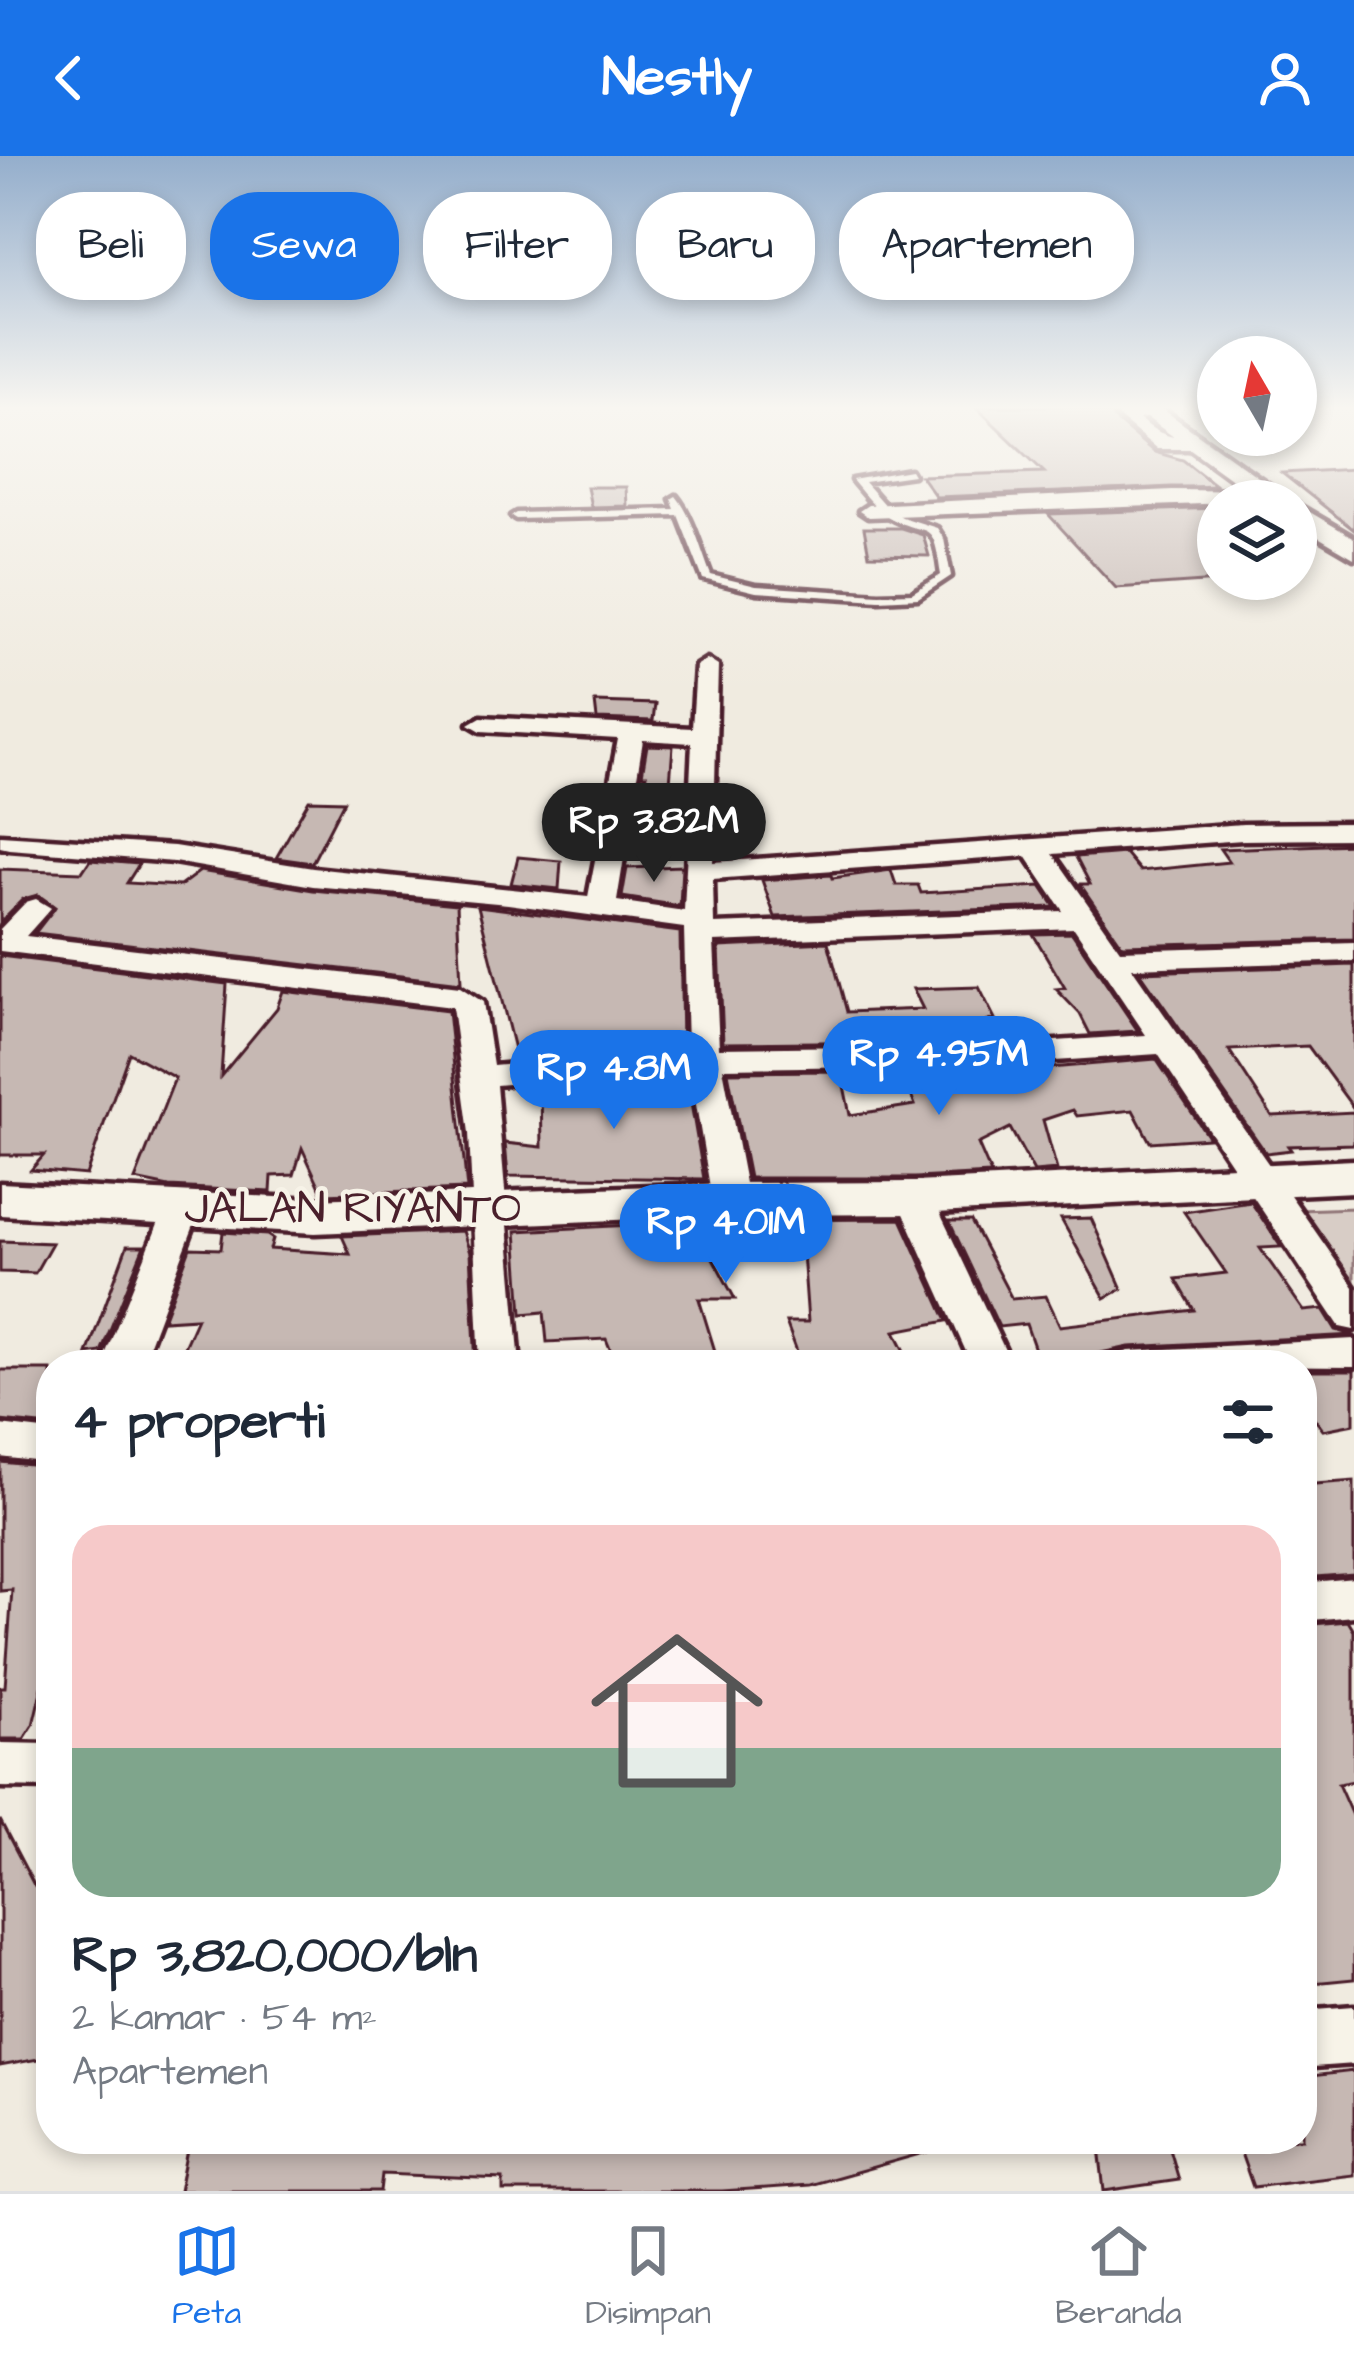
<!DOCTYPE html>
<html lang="id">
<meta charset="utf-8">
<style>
body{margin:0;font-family:"Architects Daughter",sans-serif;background:#f6f6f7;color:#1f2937;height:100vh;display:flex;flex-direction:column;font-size:45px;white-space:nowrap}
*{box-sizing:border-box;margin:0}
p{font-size:39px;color:#747a83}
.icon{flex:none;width:66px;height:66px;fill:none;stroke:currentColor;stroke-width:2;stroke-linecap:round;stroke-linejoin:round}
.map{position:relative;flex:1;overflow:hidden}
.sheet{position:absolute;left:36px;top:1194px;width:1281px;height:804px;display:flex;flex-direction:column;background:#fff;border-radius:48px;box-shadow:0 6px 18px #0003}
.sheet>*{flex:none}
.banner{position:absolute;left:36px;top:36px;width:1284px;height:108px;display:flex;gap:24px}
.needle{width:78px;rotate:351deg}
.fabs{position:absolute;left:1197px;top:180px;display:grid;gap:24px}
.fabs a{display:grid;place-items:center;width:120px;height:120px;border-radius:50%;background:#fff;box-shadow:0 6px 18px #0003;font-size:60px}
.price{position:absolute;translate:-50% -102px;padding:0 27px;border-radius:42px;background:#1a73e8;color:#fff;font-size:39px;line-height:78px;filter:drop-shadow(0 3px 6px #0008)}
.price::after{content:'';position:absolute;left:50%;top:72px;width:36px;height:27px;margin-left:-18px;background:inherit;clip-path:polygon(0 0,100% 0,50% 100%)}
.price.current{background:#222;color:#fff}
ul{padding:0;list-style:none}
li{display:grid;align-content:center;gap:24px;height:636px;padding:0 36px}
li+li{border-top:3px solid #e0e1e3}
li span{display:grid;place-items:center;height:372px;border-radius:36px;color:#555}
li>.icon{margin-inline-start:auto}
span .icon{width:216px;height:216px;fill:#fffc;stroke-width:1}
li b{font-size:51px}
h2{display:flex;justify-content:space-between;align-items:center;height:144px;padding:0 36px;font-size:51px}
.chip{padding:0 42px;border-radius:48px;background:#fff;box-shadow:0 6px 18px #0003;font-size:42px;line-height:108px}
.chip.current{background:#1a73e8;color:#fff}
header{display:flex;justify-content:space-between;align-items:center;height:156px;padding:0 36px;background:#1a73e8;color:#fff;font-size:54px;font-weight:800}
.tab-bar{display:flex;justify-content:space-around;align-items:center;height:168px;border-top:3px solid #e0e1e3;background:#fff;font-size:33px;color:#747a83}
.tab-bar a{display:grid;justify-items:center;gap:6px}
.tab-bar .current{color:#1a73e8}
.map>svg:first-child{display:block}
.green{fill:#d8cdc6;stroke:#917678;stroke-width:3}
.building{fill:#c6b8b3;stroke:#4a1f2b;stroke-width:3}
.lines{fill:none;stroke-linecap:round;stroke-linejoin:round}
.lane-casing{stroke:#4a1f2b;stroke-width:9}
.street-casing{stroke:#4a1f2b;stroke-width:9}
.secondary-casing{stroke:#4a1f2b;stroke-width:9}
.lane{fill:#f7f3e8;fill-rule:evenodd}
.street{fill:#f7f3e8;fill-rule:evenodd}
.secondary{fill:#f7f3e8;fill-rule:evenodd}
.labels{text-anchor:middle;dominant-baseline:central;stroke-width:9;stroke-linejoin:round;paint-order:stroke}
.street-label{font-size:45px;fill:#4a1f2b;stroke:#f7f3e8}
</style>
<header><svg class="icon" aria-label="back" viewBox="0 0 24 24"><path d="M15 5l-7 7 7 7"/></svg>Nestly<svg class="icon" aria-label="person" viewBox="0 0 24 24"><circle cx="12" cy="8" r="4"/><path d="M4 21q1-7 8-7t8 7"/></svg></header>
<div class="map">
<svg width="1354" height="2035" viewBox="0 0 1354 2035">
<rect width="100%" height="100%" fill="#f0ebe0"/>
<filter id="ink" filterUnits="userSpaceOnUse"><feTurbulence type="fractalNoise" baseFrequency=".00833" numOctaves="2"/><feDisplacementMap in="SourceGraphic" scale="24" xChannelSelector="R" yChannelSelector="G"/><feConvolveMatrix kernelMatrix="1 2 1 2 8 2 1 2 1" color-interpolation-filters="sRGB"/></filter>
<g filter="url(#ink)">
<path class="green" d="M1354 1052V1134L1300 1054Z"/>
<g class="building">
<path d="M975 250H1108L1114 255 1113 262 1154 296 1183 304 1216 330 936 341 921 320 1044 316Z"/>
<path d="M1354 313V374L1282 317Z"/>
<path d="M587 331H626L627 350 591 351Z"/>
<path d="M1218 352V425L1116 432 1048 358Z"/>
<path d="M864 372H901L923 379 929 400 869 399Z"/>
<path d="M595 546 655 548 653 565 597 563Z"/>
<path d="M647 589 673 590 669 639 639 638 646 619H642Z"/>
<path d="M309 644 344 645 312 707 276 702Z"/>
<path d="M1354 688V783L1122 789 1080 728H1090L1076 701 1125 697 1140 715 1229 706 1220 693Z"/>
<path d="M518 701 561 705 559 733 511 728Z"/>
<path d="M90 704 139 708 127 727 180 730 200 715 313 734 457 748 461 827 35 777 55 751 38 739 23 743 0 766V713L82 716Z"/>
<path d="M682 710 680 750 622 741 627 712Z"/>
<path d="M891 714 896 729H918L921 737 1041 730 1055 751 775 761 762 724 831 719 832 722Z"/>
<path d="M478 750 680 776 682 889 540 901V893H514Z"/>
<path d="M1072 777 1138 875 1090 878 1080 858 1056 833 1065 832 1033 778Z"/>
<path d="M828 786 847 856 923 853 913 833 979 831 995 863 988 865 998 884 723 887 719 791Z"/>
<path d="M0 800 227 828 221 920 277 852 283 835 448 855 467 1033 323 1038 302 992 294 1019 272 1020 271 1036 169 1031 135 1024 175 922 129 897 86 1019 31 1014 44 999H0Z"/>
<path d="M1354 809V953L1308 890 1229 894 1272 960 1354 956V988L1288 990 1291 994 1266 997 1140 816Z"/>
<path d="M1156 903 1209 982 1150 986 1133 954 1077 960 1073 954 1043 964 1057 1014 1034 1016 1010 972 978 988 991 1018 915 1022H749L728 916 841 915 850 959 915 949 901 914 1015 915Z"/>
<path d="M686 918 704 1023 508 1020 505 987 542 991 541 930Z"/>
<path d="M1251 1046 1281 1091 1260 1092 1304 1155 1323 1153 1336 1174 1354 1179 1129 1191 1091 1199 1097 1208H1040L1026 1168 999 1171 949 1065H971L1012 1143 1046 1140 1060 1170 1194 1154 1176 1123 1226 1117 1184 1056Z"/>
<path d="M1091 1062 1122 1133 1105 1142 1061 1063Z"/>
<path d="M901 1063 947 1165 895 1175 912 1209H802L786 1166H808L803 1097 713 1102 735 1143H699L718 1205H615L606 1183 547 1186 544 1156 522 1158 516 1075 730 1064Z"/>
<path d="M463 1075 470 1097 476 1209H176L197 1162 163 1164 190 1092 221 1093 223 1076 267 1079 273 1083 270 1093 350 1098 342 1080Z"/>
<path d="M0 1085 52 1087 35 1117 0 1116Z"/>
<path d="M127 1090H144L101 1196 87 1198Z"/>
<path d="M0 1214H51V1270L0 1265Z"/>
<path d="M1302 1215H1354V1268L1323 1274 1302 1246Z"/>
<path d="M0 1306 51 1311V1493L33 1569 24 1583H0V1531H5L12 1434 0 1435Z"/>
<path d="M1354 1325V1418L1302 1422V1329Z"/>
<path d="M1348 1465 1354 1475V1625L1338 1628 1354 1664V1823L1302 1828V1469Z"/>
<path d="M0 1664 35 1731 51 1730V1889L44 1902 0 1910Z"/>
<path d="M1354 1915V2019L1253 2031 1236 1983H1302V1921Z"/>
<path d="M189 1983H691L753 1988 804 1983H944L945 1991 810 2029 722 2035H503V2023L382 2018 380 2035H179Z"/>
<path d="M1098 1983H1167L1179 2024 1104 2035Z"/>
</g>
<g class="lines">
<g class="lane-casing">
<path id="lane" d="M910 314 913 319 864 326 888 353 902 361 937 372 944 383 951 420 918 442 879 444 756 436 703 423 678 359 516 363 511 360 516 357 675 353 671 343 676 340C692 359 701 394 711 419L756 430 879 438 912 437 941 419C933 356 928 385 887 360 873 351 863 337 852 324Z"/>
</g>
<g class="street-casing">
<g id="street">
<path d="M1157 254V260L1139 263C1167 284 1171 280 1204 285V293H1157L1116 259 1124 254Z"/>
<path d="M1172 334 1273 335 1282 341 1279 345 868 361 859 355 868 349Z"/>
<path d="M707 503 718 510 713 706 1243 668 1354 667V683L1243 684 1053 698 1120 794 1354 787V805L1132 812 1354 1131V1174L1340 1171 1158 898 1011 908 723 912 748 1043 743 1051H717L712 1043 690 913 496 929 520 1209H480L469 977 452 851 0 795V773L26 746 36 743 51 752 26 780 460 831 483 846 493 910 687 893 684 772 508 748 313 730 174 706 9 693 0 691V679L174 690 313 712 588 741 618 583 481 575 469 568 481 561 692 572 696 510ZM643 584 692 587 684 755 617 745ZM1026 700 1063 755 714 768 713 723ZM1074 772 1146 879 1011 888 719 892 714 786Z"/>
<path d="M915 1031 928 1034 933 1042 1012 1209H972L897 1042 902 1034Z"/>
<path d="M181 1044 194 1048 199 1056 141 1209H101L163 1056 168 1048Z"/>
<path d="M1354 1183V1211L1109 1209 1115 1199 1129 1195Z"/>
<path d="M0 1269 51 1275V1307L0 1301Z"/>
<path d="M1354 1422V1460L1302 1465V1427Z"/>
<path d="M0 1587 51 1588V1632L0 1631Z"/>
<path d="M1302 1847 1316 1853 1354 1850V1908L1313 1911 1302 1907Z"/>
</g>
</g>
<g class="secondary-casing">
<g id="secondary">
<path d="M1131 250H1158L1292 345H1262Z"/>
<path d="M1296 348 1354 382V402L1296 368Z"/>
<path d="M1354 1004V1036L915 1058 730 1059 315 1077 0 1059V1027L315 1043 730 1027 915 1026Z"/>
</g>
</g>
<use href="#lane" class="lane"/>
<use href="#street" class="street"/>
<use href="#secondary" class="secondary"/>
</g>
</g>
<linearGradient id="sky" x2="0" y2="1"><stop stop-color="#94aecc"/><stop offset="0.47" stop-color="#f8f6f1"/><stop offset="1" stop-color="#f8f6f1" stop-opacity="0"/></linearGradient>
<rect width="1354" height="535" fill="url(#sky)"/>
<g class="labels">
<g class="street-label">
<text x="353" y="1053">JALAN RIYANTO</text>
</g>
</g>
</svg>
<div class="fabs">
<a><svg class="needle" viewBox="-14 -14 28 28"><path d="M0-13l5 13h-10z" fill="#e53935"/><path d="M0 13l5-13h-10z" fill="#747a83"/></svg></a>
<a><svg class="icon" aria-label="layers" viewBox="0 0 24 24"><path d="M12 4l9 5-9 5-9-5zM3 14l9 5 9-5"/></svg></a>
</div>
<b class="price current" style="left:654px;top:729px">Rp 3.82M</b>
<b class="price" style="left:939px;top:962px">Rp 4.95M</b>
<b class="price" style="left:614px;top:976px">Rp 4.8M</b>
<b class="price" style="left:726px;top:1130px">Rp 4.01M</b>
<div class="banner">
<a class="chip">Beli</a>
<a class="chip current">Sewa</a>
<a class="chip">Filter</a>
<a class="chip">Baru</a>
<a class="chip">Apartemen</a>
</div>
<section class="sheet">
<h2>4 properti<svg class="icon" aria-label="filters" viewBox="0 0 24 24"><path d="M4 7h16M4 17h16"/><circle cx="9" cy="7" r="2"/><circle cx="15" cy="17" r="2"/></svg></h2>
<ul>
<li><span style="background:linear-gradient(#f6c9c9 60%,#7fa58c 0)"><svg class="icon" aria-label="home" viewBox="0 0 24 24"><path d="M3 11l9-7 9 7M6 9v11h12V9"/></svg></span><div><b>Rp 3,820,000/bln</b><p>2 kamar · 54 m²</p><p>Apartemen</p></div></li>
</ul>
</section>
</div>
<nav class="tab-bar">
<a class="current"><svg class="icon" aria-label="map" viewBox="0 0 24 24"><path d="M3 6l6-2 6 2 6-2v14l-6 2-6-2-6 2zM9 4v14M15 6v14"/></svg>Peta</a>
<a><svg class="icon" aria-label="saved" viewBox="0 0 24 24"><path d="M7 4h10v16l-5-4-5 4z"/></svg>Disimpan</a>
<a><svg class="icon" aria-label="home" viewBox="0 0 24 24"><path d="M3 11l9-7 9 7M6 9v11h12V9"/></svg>Beranda</a>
</nav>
